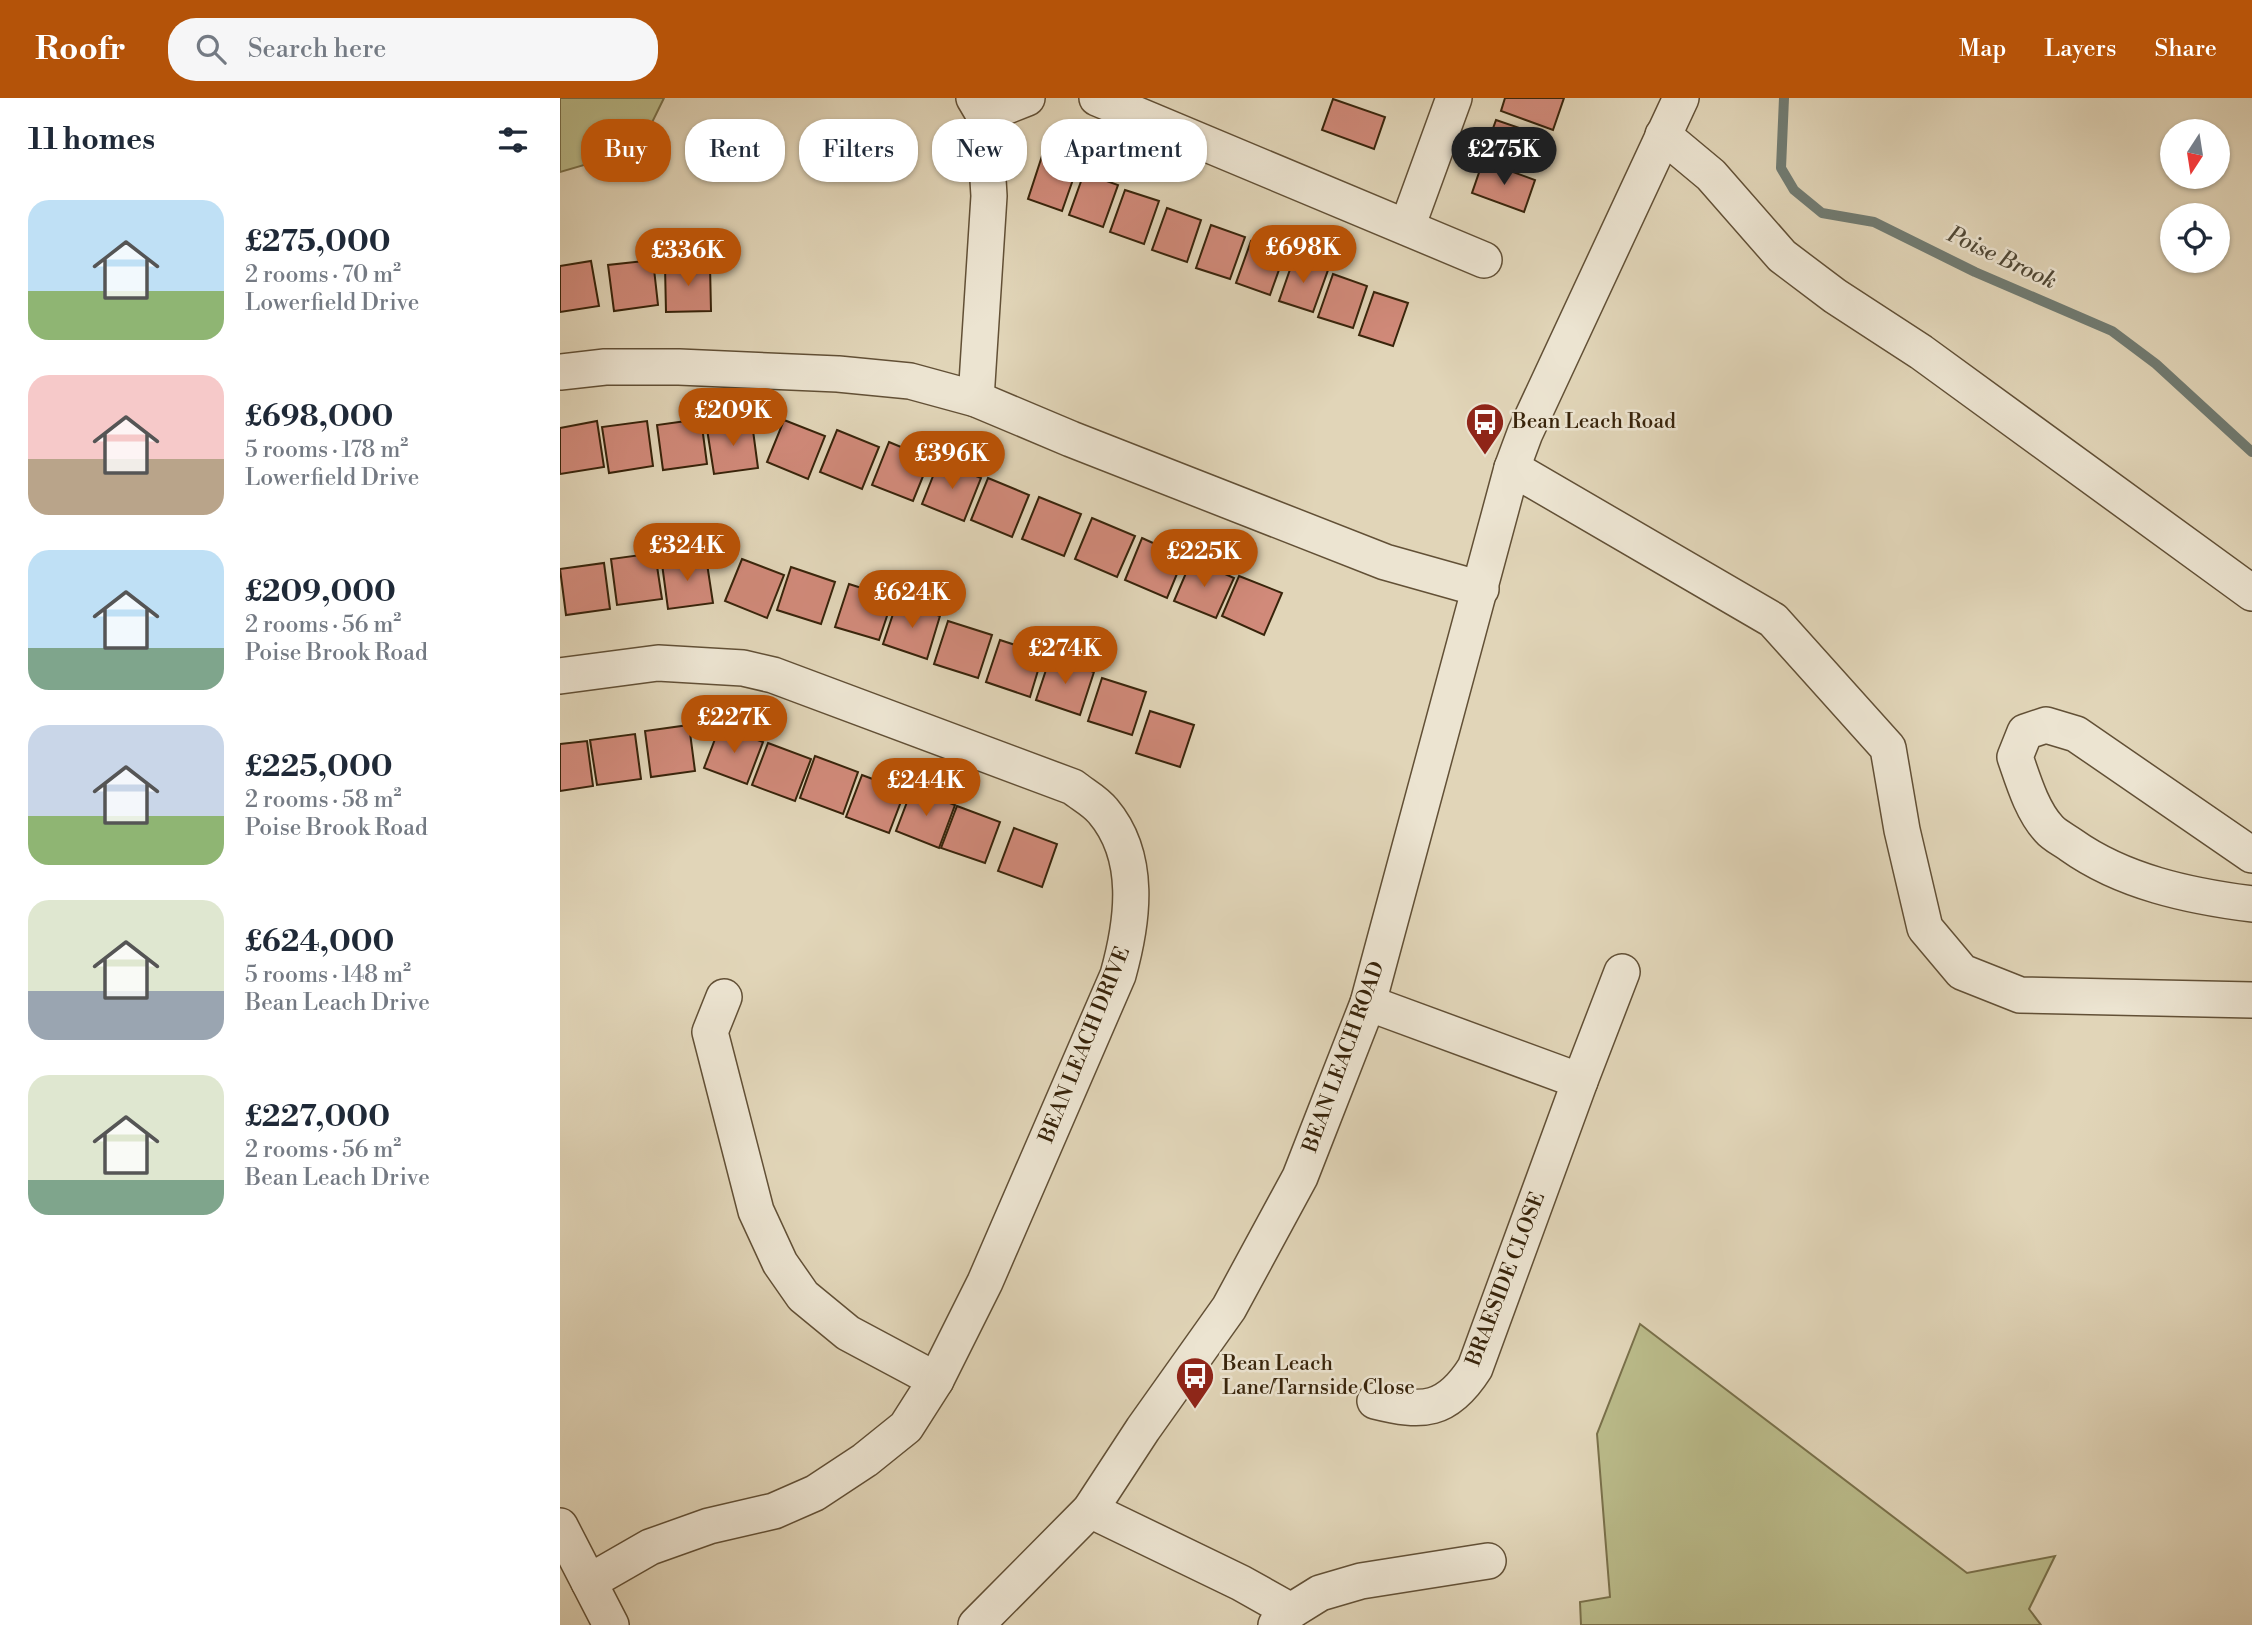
<!DOCTYPE html>
<meta charset="utf-8">
<style>
body{margin:0;font-family:"Libre Bodoni",serif;background:#f6f6f7;color:#1f2937;height:100vh;display:flex;flex-direction:column;font-size:26px;white-space:nowrap}
*{box-sizing:border-box;margin:0}
p{font-size:23px;color:#747a83}
.icon{flex:none;width:38px;height:38px;fill:none;stroke:currentColor;stroke-width:2;stroke-linecap:round;stroke-linejoin:round}
.map{position:relative;flex:1;overflow:hidden}
.details{display:flex;flex-direction:column;background:#fff;width:560px}
.details>*{flex:none}
.guide{position:absolute;left:21px;top:21px;width:665px;height:63px;display:flex;gap:14px}
.needle{width:46px;rotate:192deg}
.buttons{position:absolute;left:1600px;top:21px;display:grid;gap:14px}
.buttons a{display:grid;place-items:center;width:70px;height:70px;border-radius:50%;background:#fff;box-shadow:0 2px 5px #0004;font-size:35px}
.price{position:absolute;translate:-50% -60px;padding:0 16px;border-radius:24px;background:#b45309;color:#fff;font-size:23px;line-height:46px;filter:drop-shadow(0 2px 4px #0008)}
.price::after{content:'';position:absolute;left:50%;top:42px;width:21px;height:16px;margin-left:-10px;background:inherit;clip-path:polygon(0 0,100% 0,50% 100%)}
.price.active{background:#222;color:#fff}
ul{padding:0;list-style:none}
li{display:flex;align-items:center;gap:21px;height:175px;padding:0 28px}
li span{display:grid;place-items:center;flex:none;width:196px;height:140px;border-radius:21px;color:#555}
li>.icon{margin-inline-start:auto}
span .icon{width:84px;height:84px;fill:#fffc;stroke-width:1}
li b{font-size:30px}
h2{display:flex;justify-content:space-between;align-items:center;height:84px;padding:0 28px;font-size:30px}
.pill{padding:0 24px;border-radius:28px;background:#fff;box-shadow:0 2px 5px #0004;font-size:24px;line-height:63px}
.pill.active{background:#b45309;color:#fff}
header{display:flex;align-items:center;gap:42px;box-sizing:border-box;height:98px;padding:0 35px;background:#b45309;color:#fff}
header strong{font-size:33px}
nav{display:flex;gap:38px;margin-inline-start:auto;font-size:24px}
.search{width:490px;height:63px;background:#f6f6f7;display:flex;align-items:center;gap:18px;box-sizing:border-box;padding:0 24px;border-radius:28px;color:#747a83;font-size:26px}
main{display:flex;flex:1;min-height:0}
.map>svg:first-child{display:block}
.green{fill:#babb8a;stroke:#79704a;stroke-width:2}
.lines{fill:none;stroke-linecap:round;stroke-linejoin:round}
.stream{stroke:#717c73;stroke-width:10}
.building{fill:#d18a7a;stroke:#38240b;stroke-width:2}
.minor-casing{stroke:#625036;stroke-width:38}
.minor{stroke:#ece4d1;stroke-width:35}
.labels{text-anchor:middle;dominant-baseline:central;stroke-width:5;stroke-linejoin:round;paint-order:stroke}
.poi-label{font-size:21px;fill:#38240b;stroke:#ece4d1;text-anchor:start}
.street-label{font-size:21px;fill:#38240b;stroke:#ece4d1}
.water-label{font-size:23px;font-style:italic;fill:#504836;stroke:#ece4d1}
</style>
<header>
<strong>Roofr</strong>
<div class="search"><svg class="icon" aria-label="search" viewBox="0 0 24 24"><circle cx="10" cy="10" r="6"/><path d="M15 15l6 6"/></svg>Search here</div>
<nav><a>Map</a><a>Layers</a><a>Share</a></nav>
</header>
<main>
<section class="details">
<h2>11 homes<svg class="icon" aria-label="filters" viewBox="0 0 24 24"><path d="M4 7h16M4 17h16"/><circle cx="9" cy="7" r="2"/><circle cx="15" cy="17" r="2"/></svg></h2>
<ul>
<li><span style="background:linear-gradient(#bfe0f5 65%,#8fb573 0)"><svg class="icon" aria-label="home" viewBox="0 0 24 24"><path d="M3 11l9-7 9 7M6 9v11h12V9"/></svg></span><div><b>£275,000</b><p>2 rooms · 70 m²</p><p>Lowerfield Drive</p></div></li>
<li><span style="background:linear-gradient(#f6c9c9 60%,#b9a48a 0)"><svg class="icon" aria-label="home" viewBox="0 0 24 24"><path d="M3 11l9-7 9 7M6 9v11h12V9"/></svg></span><div><b>£698,000</b><p>5 rooms · 178 m²</p><p>Lowerfield Drive</p></div></li>
<li><span style="background:linear-gradient(#bfe0f5 70%,#7fa58c 0)"><svg class="icon" aria-label="home" viewBox="0 0 24 24"><path d="M3 11l9-7 9 7M6 9v11h12V9"/></svg></span><div><b>£209,000</b><p>2 rooms · 56 m²</p><p>Poise Brook Road</p></div></li>
<li><span style="background:linear-gradient(#c9d6e8 65%,#8fb573 0)"><svg class="icon" aria-label="home" viewBox="0 0 24 24"><path d="M3 11l9-7 9 7M6 9v11h12V9"/></svg></span><div><b>£225,000</b><p>2 rooms · 58 m²</p><p>Poise Brook Road</p></div></li>
<li><span style="background:linear-gradient(#dfe7d0 65%,#9aa5b1 0)"><svg class="icon" aria-label="home" viewBox="0 0 24 24"><path d="M3 11l9-7 9 7M6 9v11h12V9"/></svg></span><div><b>£624,000</b><p>5 rooms · 148 m²</p><p>Bean Leach Drive</p></div></li>
<li><span style="background:linear-gradient(#dfe7d0 75%,#7fa58c 0)"><svg class="icon" aria-label="home" viewBox="0 0 24 24"><path d="M3 11l9-7 9 7M6 9v11h12V9"/></svg></span><div><b>£227,000</b><p>2 rooms · 56 m²</p><p>Bean Leach Drive</p></div></li>
</ul>
</section>
<div class="map">
<svg width="1692" height="1527" viewBox="0 0 1692 1527">
<rect width="100%" height="100%" fill="#e1d5b8"/>
<filter id="stains"><feTurbulence type="fractalNoise" baseFrequency=".00286" numOctaves="4"/><feColorMatrix values="0 0 0 0 .2 0 0 0 0 .09 0 0 0 0 .02 0 0 0 .5 -.17"/></filter>
<radialGradient id="worn" r=".72"><stop offset=".6" stop-color="#630" stop-opacity="0"/><stop offset="1" stop-color="#630" stop-opacity=".3"/></radialGradient>
<g class="green">
<path d="M0 0H104L79 51 0 74Z"/>
<path d="M1080 1226 1407 1475 1495 1458 1469 1511 1481 1527H1021L1020 1504 1050 1499 1037 1336Z"/>
</g>
<g class="lines">
<path class="stream" d="M1224 0 1221 70 1234 92 1262 115 1314 124 1415 174 1552 233 1596 266 1692 354"/>
</g>
<g class="building">
<path d="M945 0H1004L993 32 941 13Z"/>
<path d="M773 1 825 19 814 51 762 32Z"/>
<path d="M936 22 989 40 977 72 925 53Z"/>
<path d="M482 58 517 70 502 113 468 101Z"/>
<path d="M923 63 975 82 964 114 912 95Z"/>
<path d="M524 75 558 87 543 129 509 117Z"/>
<path d="M565 92 599 103 584 146 550 134Z"/>
<path d="M607 110 641 122 627 164 592 152Z"/>
<path d="M651 127 685 139 670 181 636 170Z"/>
<path d="M691 143 725 155 710 197 676 185Z"/>
<path d="M734 160 768 172 753 214 719 203Z"/>
<path d="M93 162 98 207 54 213 48 167Z"/>
<path d="M31 163 39 208 0 214V168Z"/>
<path d="M150 167 151 213 106 214 105 168Z"/>
<path d="M773 176 807 188 793 230 758 219Z"/>
<path d="M814 194 848 205 833 248 799 237Z"/>
<path d="M141 321 147 366 103 372 97 327Z"/>
<path d="M224 322 265 338 248 381 207 364Z"/>
<path d="M37 323 44 369 0 376V330Z"/>
<path d="M87 323 93 368 49 375 42 329Z"/>
<path d="M192 325 198 370 154 376 147 331Z"/>
<path d="M277 332 319 349 302 391 260 374Z"/>
<path d="M329 344 370 361 353 403 312 387Z"/>
<path d="M379 363 421 380 404 423 362 406Z"/>
<path d="M428 380 469 397 452 439 411 422Z"/>
<path d="M479 399 521 416 504 458 462 441Z"/>
<path d="M532 420 575 438 557 479 515 461Z"/>
<path d="M582 440 624 459 607 500 565 482Z"/>
<path d="M95 455 102 501 57 507 51 461Z"/>
<path d="M146 459 153 505 108 511 102 466Z"/>
<path d="M182 461 224 477 207 520 165 503Z"/>
<path d="M632 461 674 480 656 520 614 503Z"/>
<path d="M44 465 50 511 6 517 0 471Z"/>
<path d="M231 469 275 484 261 526 217 512Z"/>
<path d="M679 478 722 495 704 537 662 518Z"/>
<path d="M289 486 333 500 319 542 275 529Z"/>
<path d="M337 504 380 518 367 561 323 546Z"/>
<path d="M388 523 432 537 418 580 374 566Z"/>
<path d="M440 542 483 556 470 599 426 584Z"/>
<path d="M490 560 534 574 520 617 476 602Z"/>
<path d="M542 580 586 594 572 637 528 623Z"/>
<path d="M590 613 634 627 620 669 576 655Z"/>
<path d="M129 627 135 673 91 679 85 633Z"/>
<path d="M160 628 203 644 187 686 144 670Z"/>
<path d="M75 636 81 681 37 687 30 642Z"/>
<path d="M27 643 33 688 0 693V646Z"/>
<path d="M208 645 251 661 235 703 192 687Z"/>
<path d="M255 658 298 674 283 716 240 700Z"/>
<path d="M302 677 345 693 329 735 286 719Z"/>
<path d="M352 691 395 707 379 750 336 733Z"/>
<path d="M397 708 440 724 425 765 381 750Z"/>
<path d="M454 730 497 746 482 789 438 773Z"/>
</g>
<g class="lines">
<g class="minor-casing">
<g id="minor">
<path d="M414 0 424 17 429 98 416 301"/>
<path d="M537 0 924 162"/>
<path d="M424 17 467 0"/>
<path d="M1103 37 1151 77 1222 158 1275 198 1361 254 1692 495"/>
<path d="M847 129 894 0"/>
<path d="M0 274 45 269H119L278 276 350 283 416 301 511 341 825 464 921 491"/>
<path d="M952 370 1213 522 1328 650 1342 732 1365 830 1402 874 1460 897 1692 902"/>
<path d="M0 578 98 565 183 570 213 577 513 689C523 697 535 703 543 713 582 759 573 823 558 877L425 1184 376 1282 346 1329 305 1362 255 1395 214 1413 149 1428 90 1449 29 1484"/>
<path d="M1692 757 1516 636 1486 627 1465 634 1455 659C1463 682 1472 713 1489 731 1494 737 1504 742 1511 747 1563 784 1629 798 1692 806"/>
<path d="M164 899 150 934 196 1113 220 1165 243 1198 288 1235 376 1282"/>
<path d="M808 905 1020 983"/>
<path d="M815 1303C863 1315 887 1314 915 1270L1020 983 1062 874"/>
<path d="M530 1412 681 1485 731 1513"/>
<path d="M0 1428 51 1527"/>
<path d="M416 1527 530 1412 583 1331 669 1210 740 1079 808 905 952 370 965 335 1121 0"/>
<path d="M716 1527 731 1513 760 1495 801 1483 928 1463"/>
</g>
</g>
<use href="#minor" class="minor"/>
</g>
<defs>
<g id="bus-pin" transform="scale(2.0125)"><path d="M0 17L-7.5 6A9.5 9.5 0 1 1 7.5 6Z" fill="#8f2418" stroke="#ece4d1"/><path d="M-5-6H5V4H4V6H2V4H-2V6H-4V4H-5ZM-3.5-4V0h7V-4ZM-3.5 1.2v1.5H-2V1.2ZM2 1.2v1.5H3.5V1.2Z" fill="#fff"/></g>
</defs>
<g fill-rule="evenodd">
<use href="#bus-pin" x="925" y="324"/>
<use href="#bus-pin" x="635" y="1278"/>
</g>
<g class="labels">
<g class="poi-label">
<text x="952" y="324">Bean Leach Road</text>
<text x="662" y="1266">Bean Leach<tspan x="662" dy="24">Lane/Tarnside Close</tspan></text>
</g>
<g class="street-label">
<text transform="translate(525 947) rotate(-68)">BEAN LEACH DRIVE</text>
<text transform="translate(784 959) rotate(-70)">BEAN LEACH ROAD</text>
<text transform="translate(946 1181) rotate(-69)">BRAESIDE CLOSE</text>
</g>
<g class="water-label">
<text transform="translate(1442 160) rotate(25)">Poise Brook</text>
</g>
</g>
<rect width="100%" height="100%" filter="url(#stains)"/>
<rect width="100%" height="100%" fill="url(#worn)"/>
</svg>
<div class="buttons">
<a><svg class="needle" viewBox="-14 -14 28 28"><path d="M0-13l5 13h-10z" fill="#e53935"/><path d="M0 13l5-13h-10z" fill="#747a83"/></svg></a>
<a><svg class="icon" aria-label="locate" viewBox="0 0 24 24"><circle cx="12" cy="12" r="6"/><path d="M12 2v4M12 18v4M2 12h4M18 12h4"/></svg></a>
</div>
<b class="price active" style="left:944px;top:89px">£275K</b>
<b class="price" style="left:743px;top:187px">£698K</b>
<b class="price" style="left:128px;top:190px">£336K</b>
<b class="price" style="left:173px;top:350px">£209K</b>
<b class="price" style="left:392px;top:393px">£396K</b>
<b class="price" style="left:127px;top:485px">£324K</b>
<b class="price" style="left:644px;top:491px">£225K</b>
<b class="price" style="left:352px;top:532px">£624K</b>
<b class="price" style="left:505px;top:588px">£274K</b>
<b class="price" style="left:174px;top:657px">£227K</b>
<b class="price" style="left:366px;top:720px">£244K</b>
<div class="guide">
<a class="pill active">Buy</a>
<a class="pill">Rent</a>
<a class="pill">Filters</a>
<a class="pill">New</a>
<a class="pill">Apartment</a>
</div>
</div>
</main>
